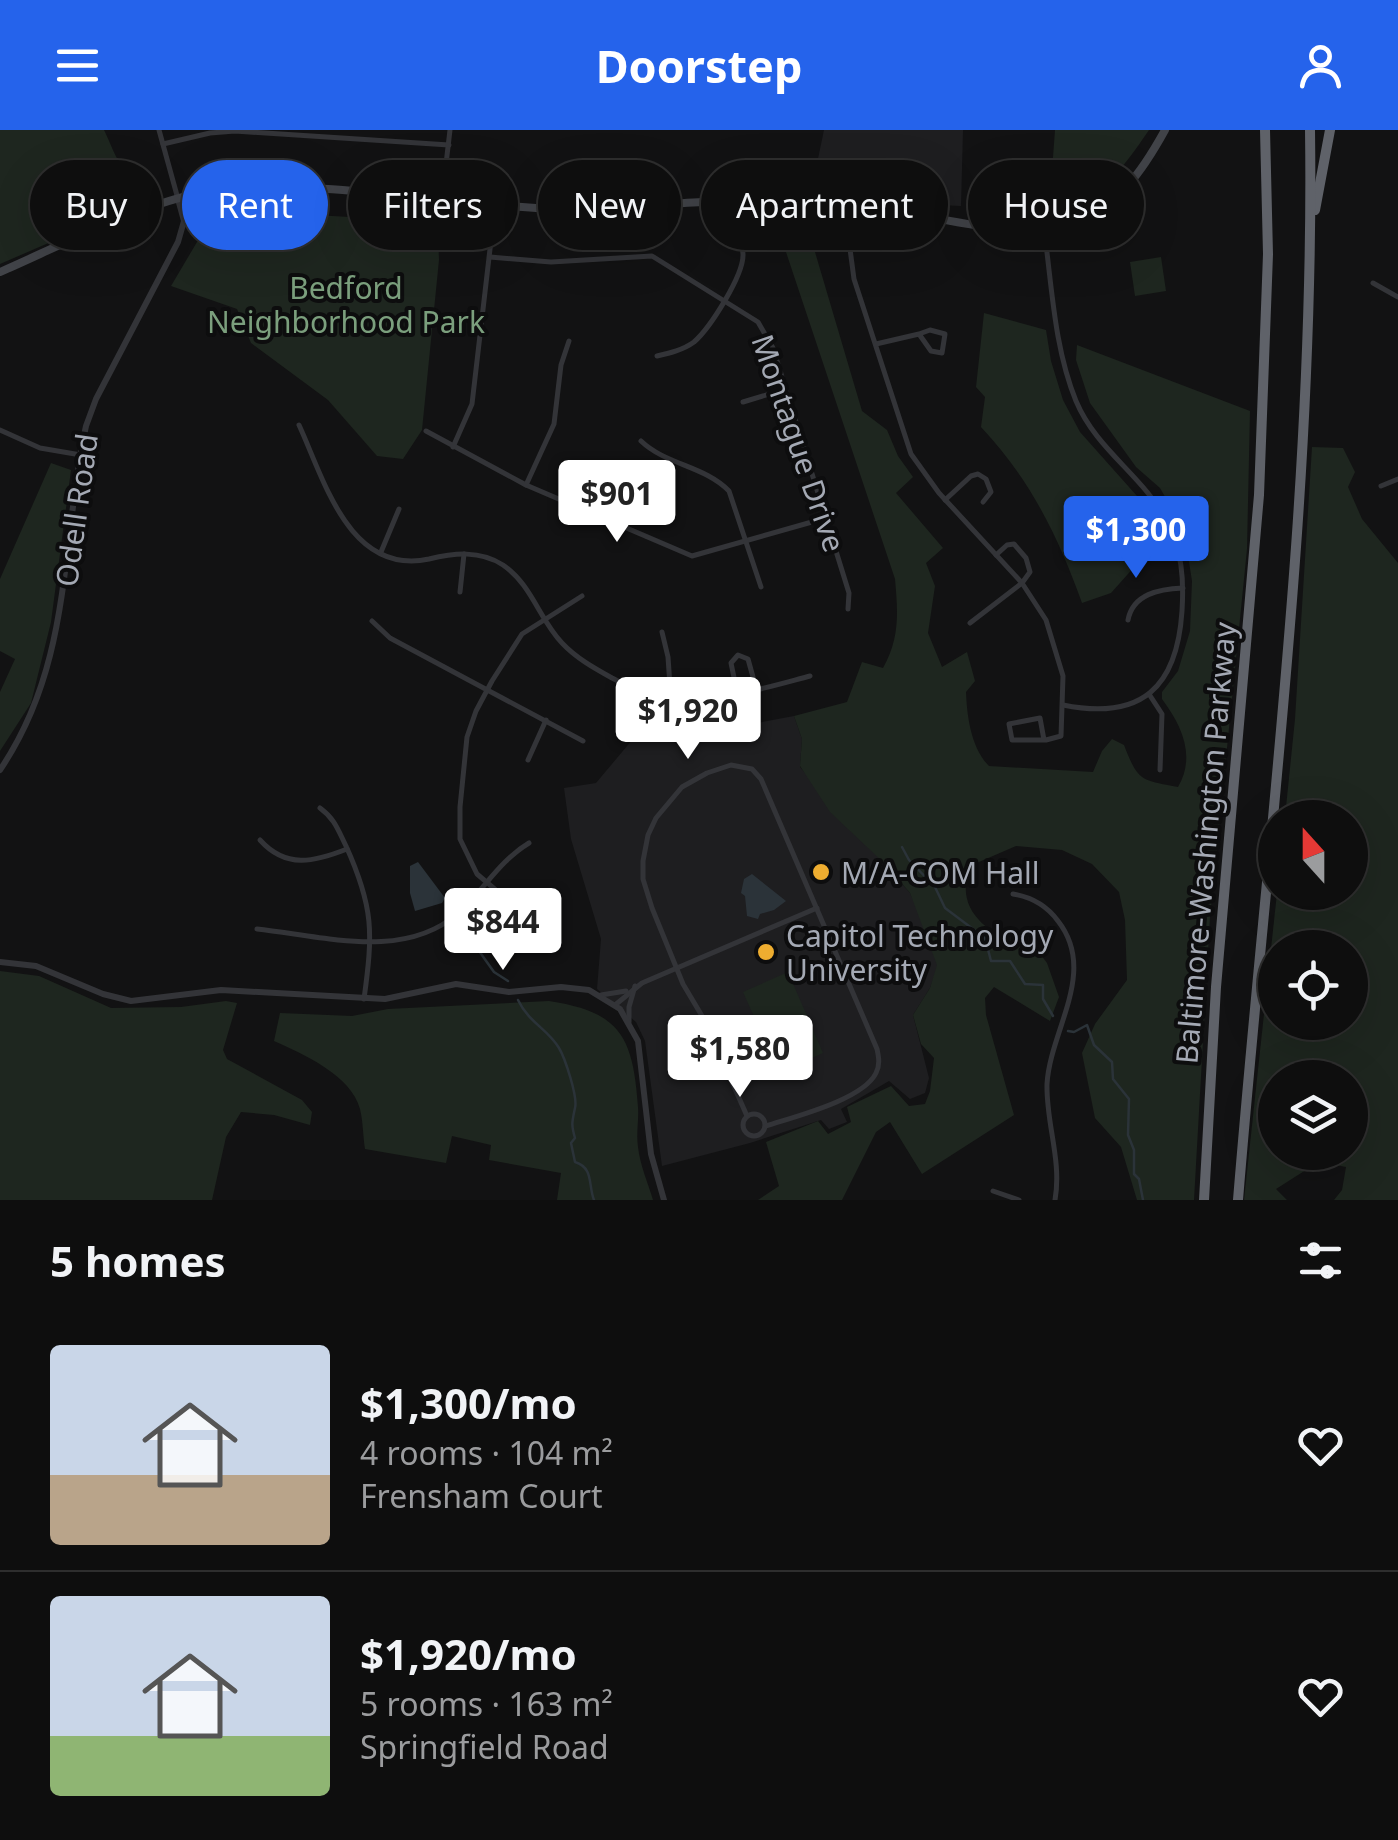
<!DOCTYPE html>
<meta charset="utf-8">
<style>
body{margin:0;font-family:"Noto Sans",sans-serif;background:#171717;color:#f1f3f6;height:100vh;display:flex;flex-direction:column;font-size:38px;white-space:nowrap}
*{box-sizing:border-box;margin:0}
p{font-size:32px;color:#9b9c9e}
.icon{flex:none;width:55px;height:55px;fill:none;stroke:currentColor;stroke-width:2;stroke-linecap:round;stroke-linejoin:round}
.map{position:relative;height:1070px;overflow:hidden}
.sheet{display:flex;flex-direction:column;background:#0e0e0e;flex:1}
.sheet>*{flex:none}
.top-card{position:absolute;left:30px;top:30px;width:1340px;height:90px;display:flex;gap:20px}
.needle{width:65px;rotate:339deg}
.tools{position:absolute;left:1258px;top:670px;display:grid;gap:20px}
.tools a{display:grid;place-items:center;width:110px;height:110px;border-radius:50%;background:#0e0e0e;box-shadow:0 10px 40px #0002,0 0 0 2px #2e2e2e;font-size:50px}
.price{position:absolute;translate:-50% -85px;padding:0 22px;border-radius:10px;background:#fff;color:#222;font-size:32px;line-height:65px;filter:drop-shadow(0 2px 5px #0008)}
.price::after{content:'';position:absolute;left:50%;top:60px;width:30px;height:22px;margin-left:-15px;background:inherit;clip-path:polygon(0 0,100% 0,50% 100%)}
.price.current{background:#2563eb;color:#fff}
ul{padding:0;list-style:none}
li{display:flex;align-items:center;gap:30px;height:250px;padding:0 50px}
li+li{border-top:2px solid #2e2e2e}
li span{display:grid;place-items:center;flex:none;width:280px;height:200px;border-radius:10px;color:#555}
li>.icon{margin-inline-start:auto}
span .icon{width:120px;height:120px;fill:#fffc;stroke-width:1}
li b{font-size:42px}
h2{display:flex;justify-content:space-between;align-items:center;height:120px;padding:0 50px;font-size:42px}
.tag{padding:0 35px;border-radius:45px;background:#0e0e0e;box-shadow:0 10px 40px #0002,0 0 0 2px #2e2e2e;font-size:35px;line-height:90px}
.tag.current{background:#2563eb;color:#fff}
header{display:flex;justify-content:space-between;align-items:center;height:130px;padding:0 50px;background:#2563eb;color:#fff;font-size:45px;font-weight:700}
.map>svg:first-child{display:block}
.built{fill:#1e1e20}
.green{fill:#1e261f;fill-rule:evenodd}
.water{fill:#2b3339}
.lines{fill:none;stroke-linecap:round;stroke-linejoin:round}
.stream{stroke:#2b3339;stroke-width:2.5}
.minor{stroke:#333438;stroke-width:5}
.tertiary{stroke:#333438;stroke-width:6}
.secondary{stroke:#414348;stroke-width:8}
.motorway{stroke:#5f6269;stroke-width:10}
.poi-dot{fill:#eead30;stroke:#0d0d0e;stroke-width:4}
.labels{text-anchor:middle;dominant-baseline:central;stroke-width:8;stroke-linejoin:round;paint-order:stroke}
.park-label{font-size:30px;fill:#7b9f7d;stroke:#0d0d0e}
.street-label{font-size:30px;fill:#a4a9b4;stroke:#0d0d0e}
.poi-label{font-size:30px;fill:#a4a9b4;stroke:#0d0d0e;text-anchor:start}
</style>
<header><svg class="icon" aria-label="menu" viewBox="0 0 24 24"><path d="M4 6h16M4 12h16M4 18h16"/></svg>Doorstep<svg class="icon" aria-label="person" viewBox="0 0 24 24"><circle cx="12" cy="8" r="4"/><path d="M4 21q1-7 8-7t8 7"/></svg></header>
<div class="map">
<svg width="1398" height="1070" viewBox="0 0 1398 1070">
<rect width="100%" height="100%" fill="#121213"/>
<g class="built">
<path d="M824 0H963L961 76 918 74 876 66 815 43Z"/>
<path d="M794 586 802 609 800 637 910 763 926 798 938 836 930 858 913 885 929 948 925 963 910 969 889 951 841 979 847 992 829 999 821 990 750 1013 662 1036 645 911 636 892 597 859 601 809 571 709 564 658 596 653 638 603 673 609Z"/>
</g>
<g class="green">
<path d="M0 0H104C118 28 118 48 154 46L157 66 0 134Z"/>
<path d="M1055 0H1149C1131 26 1092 87 1057 65L1052 41Z"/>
<path d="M278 79 316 85 415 91 438 103 439 130 422 300 403 329 377 326 328 270 251 213 237 179 171 156 197 112 233 86Z"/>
<path d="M809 95 826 104 829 117 815 122 862 281 887 300 898 326 913 347 896 363 943 418 926 433 935 456 928 503 942 537 967 522 975 551 966 562C967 586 971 618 989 636L1093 642 1102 621 1112 609 1124 615C1138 651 1140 650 1178 657 1196 626 1182 596 1162 569V562L1178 541 1190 501 1192 451 1184 400 1160 358 1136 337 1090 273 1076 230 1077 215 1250 281 1247 419 1210 787 1194 1070H1137L1121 1017 1095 988 1082 923 1095 894 1127 850 1125 790 1119 762 1092 734 1062 720 1016 716 972 735C949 780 994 811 1035 817L1047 833 1059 867 1050 891 994 857 985 868 986 885 1014 985 922 1044 890 992 876 1002 842 1070H758L779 1056 766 1012 818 991 828 1004 851 992 847 977 891 956 909 976 925 974 930 961 934 928 921 914 913 885 930 858 937 835 910 763 886 735 830 682 800 636 802 609 794 586 847 572 862 532 883 538C900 508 898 482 895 449L780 104Z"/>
<path d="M1161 127 1166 161 1135 166 1130 132Z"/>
<path d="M984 183 1046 200 1051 231 1063 270 1080 302 1145 375 1169 421 1136 435 1111 463 1082 473C1058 406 1030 349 981 297L985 267 976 257Z"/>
<path d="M1312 317 1343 318 1355 342 1348 357 1362 389 1398 433V1070H1334L1342 1060 1346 1037 1331 1034 1309 1038 1276 1059 1287 1070H1244L1277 763 1350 762V688L1285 687 1295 589ZM1275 818H1350V892H1275ZM1275 948H1350V1022H1275Z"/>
<path d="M51 333 71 340 51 492 31 573 0 621V562L15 529 0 521V449Z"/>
<path d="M0 841 39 846 111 878 181 877 226 871 237 873 223 920 227 929 302 970 312 982 310 995 274 985 241 982 226 1007 212 1070H0Z"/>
<path d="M788 842 823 923 779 943 743 862Z"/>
<path d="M549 871C621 882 633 907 638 977 639 990 636 1004 638 1017 640 1035 648 1053 653 1070H557L561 1043 489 1030 491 1015 452 1006 446 1033 365 1019C363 1006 363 991 360 979 351 945 303 924 274 911L280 883 352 886 388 879Z"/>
</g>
<g class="water">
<path d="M418 732 445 768 442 773 415 781 410 763V736Z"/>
<path d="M752 744 786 771 774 780 760 784 758 789 747 786 745 766 741 763 744 749Z"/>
</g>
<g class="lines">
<g class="stream">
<path d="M902 717 909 730 935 757 945 778 985 808 991 831H1010L1025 854 1043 855V869L1053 886"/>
<path d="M462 808 479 821 494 842 508 851"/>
<path d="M518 870C529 893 548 899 559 918 565 928 578 967 575 978 572 992 571 994 575 1008L571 1013 575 1032C594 1038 588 1055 594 1070"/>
<path d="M1068 901 1074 902 1087 895 1094 915 1112 932 1113 949 1129 969 1128 1005 1134 1020V1044L1139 1049 1143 1070"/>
</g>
<g class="minor">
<path d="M159 0 178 69"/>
<path d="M163 14 210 3 235 1 449 15"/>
<path d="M442 68 450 0"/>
<path d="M849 74 848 104 854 149 911 324 939 363 1022 453 1046 490 1063 546 1061 606 1046 610H1012L1009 594 1040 588 1044 610"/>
<path d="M1044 99C1052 156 1054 217 1076 271 1097 321 1144 346 1167 392 1182 420 1184 449 1182 481 1177 557 1142 591 1063 575"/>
<path d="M490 127 551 132 652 126 758 192 773 218 849 463 848 479"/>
<path d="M1373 153 1398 167"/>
<path d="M876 214 919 204 931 221 942 223 945 204 930 200 919 204"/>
<path d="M657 226C670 223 683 220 694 212 710 198 744 145 743 124 742 107 732 88 727 71"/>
<path d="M743 272 786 259"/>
<path d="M299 295C324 349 349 446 429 429 454 423 480 420 503 435 532 455 539 489 562 513 576 528 594 538 612 548 628 556 643 566 661 569 703 577 768 557 810 546"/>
<path d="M0 300 40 318 81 325"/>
<path d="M426 301 526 355 692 426 826 388"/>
<path d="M641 311C666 335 705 336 729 361L761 457"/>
<path d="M453 317 472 274 495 76"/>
<path d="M526 355 554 294 561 235 569 211"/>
<path d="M1381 356 1398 349"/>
<path d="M945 370 971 346 978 344 986 349 991 362 983 372"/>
<path d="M381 422 399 379"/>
<path d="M460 462 464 424"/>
<path d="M1128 490C1133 464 1159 459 1183 458"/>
<path d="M372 491 390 508 583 611"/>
<path d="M970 493 1022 453 1030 442 1026 428 1014 414 1007 415 996 425"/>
<path d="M662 502 668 527 671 570"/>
<path d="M737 562 731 533 738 525 748 529 756 558"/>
<path d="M1149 564 1162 584 1160 640"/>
<path d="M528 630 546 590"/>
<path d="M320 678C335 689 338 700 346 716 374 778 373 803 364 869"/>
<path d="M260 710C286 739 314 732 347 719"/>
<path d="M1013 764C1031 767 1047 776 1058 791 1098 842 1050 900 1047 954 1046 994 1062 1030 1055 1070"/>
<path d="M556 798 524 784 477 744 460 709V677L467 607 476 581 492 551 522 504 582 466"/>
<path d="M257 799C322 806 405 831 458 783 484 760 499 731 529 713"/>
<path d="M601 865 626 861"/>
<path d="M615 875 642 853 817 778"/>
<path d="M629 892V877L635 856"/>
<circle cx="754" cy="995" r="11"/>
<path d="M747 986 705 891 683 854 652 778 643 749V731L648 705 656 688 682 657 707 643 731 635 752 639 761 649 877 919C879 928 880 935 876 943 863 970 793 987 766 996"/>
<path d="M993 1061 1019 1070"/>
</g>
<g class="tertiary">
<path d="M0 640C73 532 60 416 86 296L96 269 178 112 184 91 178 69"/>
<path d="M0 832 36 836 103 864 131 871 221 860 385 869 456 854 509 862 561 857 589 860 620 879 638 911 651 1024 664 1070"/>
</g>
<path class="secondary" d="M0 142C60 116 156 66 219 60 333 49 445 76 559 79 607 80 655 74 703 72 750 70 799 71 846 74 919 78 1000 114 1071 92 1118 78 1143 40 1165 0"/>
<g class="motorway">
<path d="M1315 80 1330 0"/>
<path d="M1204 1070 1216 857 1259 365 1268 124 1265 0"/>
<path d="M1238 1070C1267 713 1315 359 1310 0"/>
</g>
</g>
<g class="poi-dot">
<circle cx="821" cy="742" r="10"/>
<circle cx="766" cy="822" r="10"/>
</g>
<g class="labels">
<g class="park-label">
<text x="346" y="157">Bedford<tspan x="346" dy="34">Neighborhood Park</tspan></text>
</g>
<g class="street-label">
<text transform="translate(799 313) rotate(71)">Montague Drive</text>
<text transform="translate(76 380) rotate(-82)">Odell Road</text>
<text transform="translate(1205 713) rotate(-85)">Baltimore-Washington Parkway</text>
</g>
<g class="poi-label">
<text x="841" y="742">M/A-COM Hall</text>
<text x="786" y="805">Capitol Technology<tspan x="786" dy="34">University</tspan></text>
</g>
</g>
</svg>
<div class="tools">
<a><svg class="needle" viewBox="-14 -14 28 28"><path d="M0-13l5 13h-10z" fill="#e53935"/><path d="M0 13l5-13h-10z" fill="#9b9c9e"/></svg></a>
<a><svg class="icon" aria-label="locate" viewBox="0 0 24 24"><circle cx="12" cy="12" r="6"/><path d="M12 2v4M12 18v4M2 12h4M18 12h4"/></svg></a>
<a><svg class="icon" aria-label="layers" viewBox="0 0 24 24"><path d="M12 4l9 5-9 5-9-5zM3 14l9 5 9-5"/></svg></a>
</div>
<b class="price" style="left:617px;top:415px">$901</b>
<b class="price current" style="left:1136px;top:451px">$1,300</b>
<b class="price" style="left:688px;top:632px">$1,920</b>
<b class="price" style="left:503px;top:843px">$844</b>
<b class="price" style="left:740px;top:970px">$1,580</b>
<div class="top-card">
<a class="tag">Buy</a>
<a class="tag current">Rent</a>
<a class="tag">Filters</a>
<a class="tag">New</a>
<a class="tag">Apartment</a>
<a class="tag">House</a>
</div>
</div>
<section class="sheet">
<h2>5 homes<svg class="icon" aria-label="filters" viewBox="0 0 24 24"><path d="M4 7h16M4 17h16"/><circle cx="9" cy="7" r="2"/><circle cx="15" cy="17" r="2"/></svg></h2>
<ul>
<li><span style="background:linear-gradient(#c9d6e8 65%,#b9a48a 0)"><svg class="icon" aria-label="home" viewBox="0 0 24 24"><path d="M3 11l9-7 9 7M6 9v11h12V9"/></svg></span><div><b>$1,300/mo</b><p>4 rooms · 104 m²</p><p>Frensham Court</p></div><svg class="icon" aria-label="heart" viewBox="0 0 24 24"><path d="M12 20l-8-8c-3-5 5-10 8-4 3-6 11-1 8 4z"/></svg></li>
<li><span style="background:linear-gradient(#c9d6e8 70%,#8fb573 0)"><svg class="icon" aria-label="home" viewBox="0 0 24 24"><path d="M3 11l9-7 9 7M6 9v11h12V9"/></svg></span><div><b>$1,920/mo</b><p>5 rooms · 163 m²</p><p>Springfield Road</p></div><svg class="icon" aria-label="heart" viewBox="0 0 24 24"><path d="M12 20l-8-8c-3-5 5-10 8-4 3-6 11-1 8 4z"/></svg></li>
</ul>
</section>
